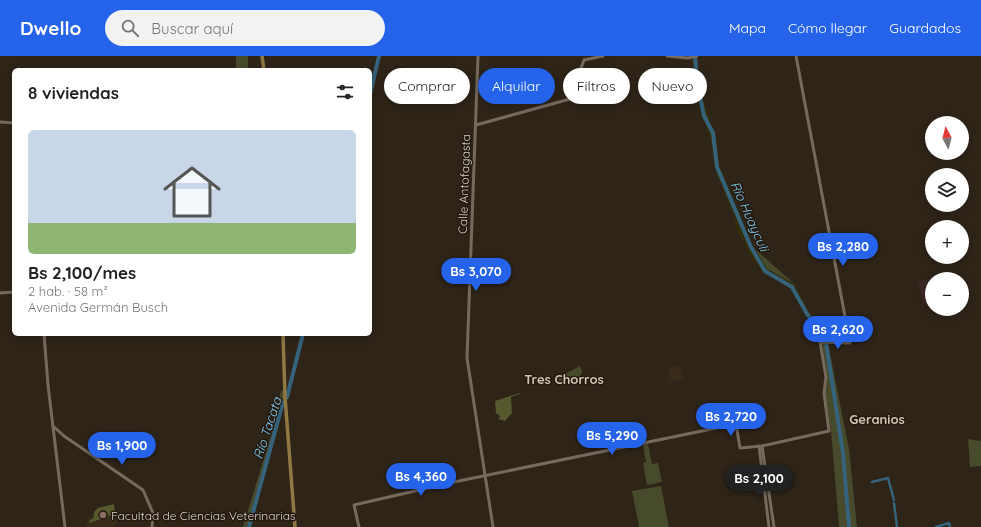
<!DOCTYPE html>
<html lang="es">
<meta charset="utf-8">
<style>
body{margin:0;font-family:Quicksand,sans-serif;background:#f2f2f2;color:#222;height:100vh;display:flex;flex-direction:column;font-size:15px;white-space:nowrap}
*{box-sizing:border-box;margin:0}
p{font-size:13px;color:#767676}
.icon{flex:none;width:22px;height:22px;fill:none;stroke:currentColor;stroke-width:2;stroke-linecap:round;stroke-linejoin:round}
.map{position:relative;flex:1;overflow:hidden}
.details{position:absolute;left:12px;top:12px;width:360px;height:268px;display:flex;flex-direction:column;background:#fff;border-radius:6px;box-shadow:0 2px 10px #0003}
.details>*{flex:none}
.banner{position:absolute;left:384px;top:12px;width:380px;height:36px;display:flex;gap:8px}
.needle{width:26px;rotate:353deg}
.controls{position:absolute;left:925px;top:60px;display:grid;gap:8px}
.controls a{display:grid;place-items:center;width:44px;height:44px;border-radius:50%;background:#fff;box-shadow:0 2px 10px #0003;font-size:20px}
.price{position:absolute;translate:-50% -34px;padding:0 9px;border-radius:14px;background:#2563eb;color:#fff;font-size:13px;line-height:26px;filter:drop-shadow(0 1px 2px #0008)}
.price::after{content:'';position:absolute;left:50%;top:24px;width:12px;height:9px;margin-left:-6px;background:inherit;clip-path:polygon(0 0,100% 0,50% 100%)}
.price.current{background:#222;color:#fff}
ul{padding:0;list-style:none}
li{display:grid;align-content:center;gap:8px;height:212px;padding:0 16px}
li span{display:grid;place-items:center;height:124px;border-radius:6px;color:#555}
li>.icon{margin-inline-start:auto}
span .icon{width:72px;height:72px;fill:#fffc;stroke-width:1}
li b{font-size:17px}
h2{display:flex;justify-content:space-between;align-items:center;height:48px;padding:0 16px;font-size:17px}
.tag{padding:0 14px;border-radius:18px;background:#fff;box-shadow:0 2px 10px #0003;font-size:14px;line-height:36px}
.tag.current{background:#2563eb;color:#fff}
header{display:flex;align-items:center;gap:24px;box-sizing:border-box;height:56px;padding:0 20px;background:#2563eb;color:#fff}
header strong{font-size:19px}
nav{display:flex;gap:22px;margin-inline-start:auto;font-size:14px}
.search{width:280px;height:36px;background:#f2f2f2;display:flex;align-items:center;gap:10px;box-sizing:border-box;padding:0 14px;border-radius:22px;color:#767676;font-size:15px}
.map>svg:first-child{display:block}
.industrial{fill:#3b2724}
.built{fill:#392b19}
.green{fill:#484a2c}
.forest{fill:#56592e}
.sand{fill:#352d0c}
.lines{fill:none;stroke-linecap:round;stroke-linejoin:round}
.canal{stroke:#35637b;stroke-width:2.5}
.river{stroke:#35637b;stroke-width:4}
.secondary{stroke:#766a5d;stroke-width:3}
.primary{stroke:#907843;stroke-width:3.5}
.education-dot{fill:#8d6e63;stroke:#241a0f;stroke-width:1.5}
.labels{text-anchor:middle;dominant-baseline:central;stroke-width:3;stroke-linejoin:round;paint-order:stroke}
.street-label{font-size:12px;fill:#dad3cc;stroke:#241a0f}
.poi-label{font-size:12px;fill:#dad3cc;stroke:#241a0f;text-anchor:start}
.water-label{font-size:13px;font-style:italic;fill:#80ccf3;stroke:#241a0f}
.neighbourhood-label{font-size:13px;font-weight:bold;fill:#d2c5b6;stroke:#241a0f}
</style>
<header>
<strong>Dwello</strong>
<div class="search"><svg class="icon" aria-label="search" viewBox="0 0 24 24"><circle cx="10" cy="10" r="6"/><path d="M15 15l6 6"/></svg>Buscar aquí</div>
<nav><a>Mapa</a><a>Cómo llegar</a><a>Guardados</a></nav>
</header>
<div class="map">
<svg width="981" height="471" viewBox="0 0 981 471">
<rect width="100%" height="100%" fill="#2e2418"/>
<path class="industrial" d="M943 220 945 223H932V247L923 248 918 225Z"/>
<g class="built">
<path d="M681 309 683 323 667 327 670 321 669 312Z"/>
<path d="M114 448 117 471H85L89 461 98 452Z"/>
</g>
<g class="green">
<rect x="236" y="0" width="12" height="14"/>
<path d="M755 193 798 231 767 213Z"/>
<path d="M822 287 828 288 849 393 857 471H839L831 374 824 336 827 327Z"/>
<path d="M580 310 582 315 578 327 559 329 558 322Z"/>
<path d="M281 335H283L284 344 247 471H243L272 376Z"/>
<path d="M968 383 981 385V410L970 411Z"/>
<path d="M648 388 652 408 658 407 662 426 647 429 643 407 646 406 643 389Z"/>
<path d="M661 430 669 471H639L632 435Z"/>
</g>
<g class="forest">
<path d="M520 337V338L511 341 512 357 505 365 498 363 500 360 496 357 495 345Z"/>
<path d="M114 448 115 458 89 467 90 464 94 462V456L98 452Z"/>
</g>
<path class="sand" d="M697 0 702 38 715 80 719 108 749 183 767 213 793 227 811 258 825 273 830 283H823L821 277 809 265 791 231 785 226 763 216 748 197 736 172 735 163 716 116 710 82 702 60 691 2Z"/>
<g class="lines">
<g class="canal">
<path d="M872 426 888 422 894 444"/>
<path d="M894 447 897 471"/>
<path d="M936 471 949 467 950 471"/>
</g>
<g class="river">
<path d="M695 0 697 26 704 60 713 77 717 111 751 191 765 215 792 231 807 258 825 280 843 397 849 471"/>
<path d="M370 38 379 0"/>
<path d="M249 471 283 346 287 341 303 278"/>
</g>
<g class="secondary">
<path d="M478 0 467 302 493 471"/>
<path d="M667 0 688 2 697 0"/>
<path d="M0 66 14 67"/>
<path d="M476 69 570 43 584 4 603 0"/>
<path d="M0 237 14 236"/>
<path d="M44 278 48 329 65 471"/>
<path d="M53 370 64 380 143 434 153 457 152 471"/>
<path d="M759 390 769 471"/>
<path d="M762 390 774 471"/>
<path d="M359 471 354 449 454 426 736 368 740 392 762 390 829 375 824 337 826 321 820 286 850 287 796 0"/>
</g>
<g class="primary">
<path d="M262 0 264 14"/>
<path d="M283 278 285 341 295 471"/>
</g>
</g>
<circle class="education-dot" cx="103" cy="459" r="4"/>
<g class="labels">
<g class="street-label">
<text transform="translate(464 128) rotate(-88)">Calle Antofagasta</text>
</g>
<g class="poi-label">
<text x="111" y="459">Facultad de Ciencias Veterinarias</text>
</g>
<g class="water-label">
<text transform="translate(750 160) rotate(66)">Río Huayculi</text>
<text transform="translate(267 372) rotate(-72)">Río Tacata</text>
</g>
<g class="neighbourhood-label">
<text x="564" y="323">Tres Chorros</text>
<text x="877" y="363">Geranios</text>
</g>
</g>
</svg>
<div class="controls">
<a><svg class="needle" viewBox="-14 -14 28 28"><path d="M0-13l5 13h-10z" fill="#e53935"/><path d="M0 13l5-13h-10z" fill="#767676"/></svg></a>
<a><svg class="icon" aria-label="layers" viewBox="0 0 24 24"><path d="M12 4l9 5-9 5-9-5zM3 14l9 5 9-5"/></svg></a>
<a>+</a>
<a>−</a>
</div>
<b class="price" style="left:843px;top:211px">Bs 2,280</b>
<b class="price" style="left:476px;top:236px">Bs 3,070</b>
<b class="price" style="left:838px;top:294px">Bs 2,620</b>
<b class="price" style="left:731px;top:381px">Bs 2,720</b>
<b class="price" style="left:612px;top:400px">Bs 5,290</b>
<b class="price" style="left:122px;top:410px">Bs 1,900</b>
<b class="price" style="left:421px;top:441px">Bs 4,360</b>
<b class="price current" style="left:759px;top:443px">Bs 2,100</b>
<div class="banner">
<a class="tag">Comprar</a>
<a class="tag current">Alquilar</a>
<a class="tag">Filtros</a>
<a class="tag">Nuevo</a>
</div>
<section class="details">
<h2>8 viviendas<svg class="icon" aria-label="filters" viewBox="0 0 24 24"><path d="M4 7h16M4 17h16"/><circle cx="9" cy="7" r="2"/><circle cx="15" cy="17" r="2"/></svg></h2>
<ul>
<li><span style="background:linear-gradient(#c9d6e8 75%,#8fb573 0)"><svg class="icon" aria-label="home" viewBox="0 0 24 24"><path d="M3 11l9-7 9 7M6 9v11h12V9"/></svg></span><div><b>Bs 2,100/mes</b><p>2 hab. · 58 m²</p><p>Avenida Germán Busch</p></div></li>
</ul>
</section>
</div>
